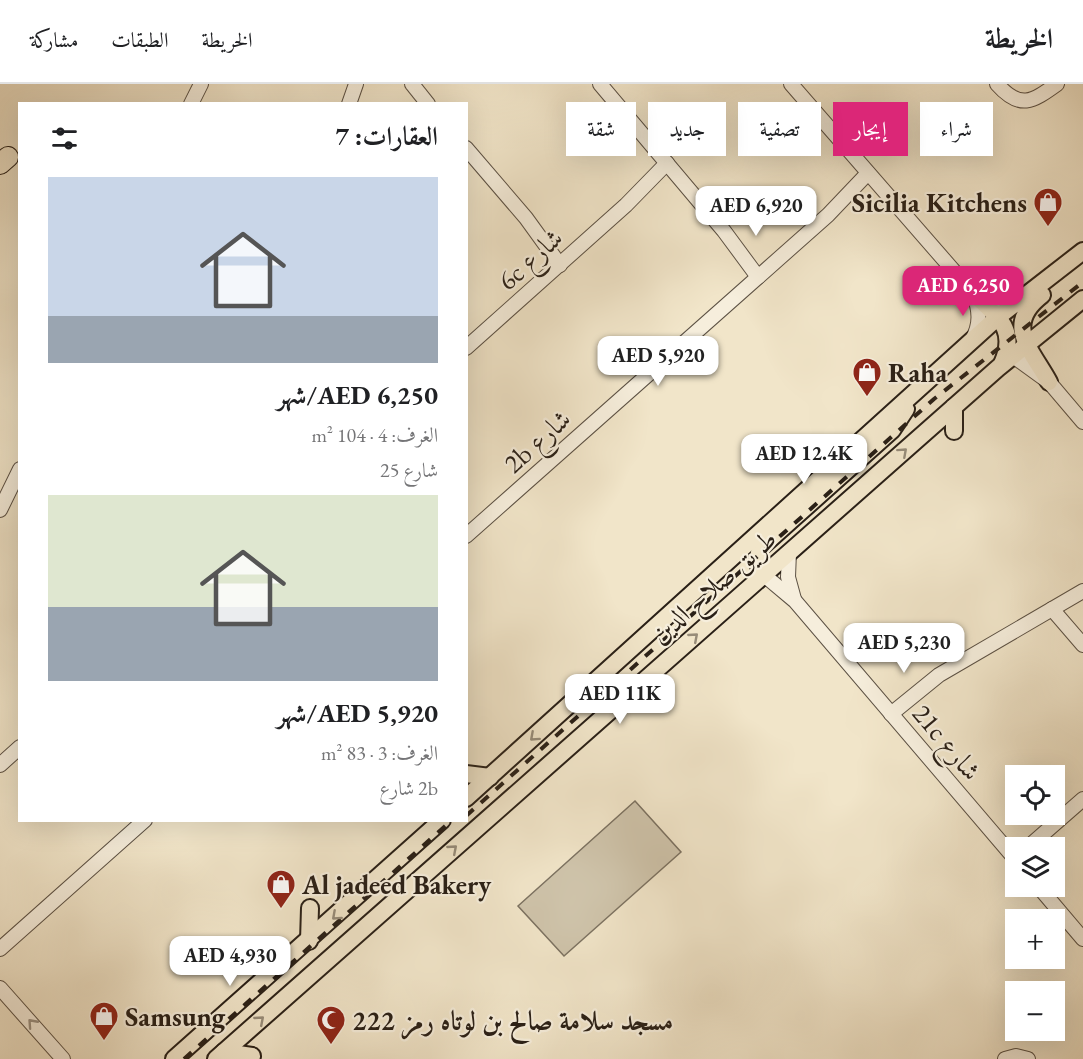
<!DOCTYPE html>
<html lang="ar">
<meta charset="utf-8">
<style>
body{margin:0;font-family:"EB Garamond",Amiri,serif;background:#f2f2f2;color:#202124;direction:rtl;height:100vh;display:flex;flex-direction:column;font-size:22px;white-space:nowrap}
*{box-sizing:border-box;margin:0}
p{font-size:20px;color:#757577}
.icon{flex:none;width:33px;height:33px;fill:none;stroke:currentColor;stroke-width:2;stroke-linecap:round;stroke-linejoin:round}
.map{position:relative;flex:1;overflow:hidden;direction:ltr}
.panel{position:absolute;left:18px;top:18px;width:450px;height:720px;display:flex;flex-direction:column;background:#fff;border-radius:0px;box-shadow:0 6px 24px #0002;direction:rtl}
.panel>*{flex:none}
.banner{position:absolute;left:486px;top:18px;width:507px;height:54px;direction:rtl;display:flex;gap:12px}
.tools{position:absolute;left:1005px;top:681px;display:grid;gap:12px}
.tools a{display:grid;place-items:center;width:60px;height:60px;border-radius:0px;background:#fff;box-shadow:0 6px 24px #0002;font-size:30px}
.price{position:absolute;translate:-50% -51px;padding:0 14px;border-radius:12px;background:#fff;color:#222;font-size:20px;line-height:39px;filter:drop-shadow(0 2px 3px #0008)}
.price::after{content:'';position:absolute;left:50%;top:36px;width:18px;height:14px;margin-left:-9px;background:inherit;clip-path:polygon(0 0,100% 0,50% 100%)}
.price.selected{background:#db2777;color:#fff}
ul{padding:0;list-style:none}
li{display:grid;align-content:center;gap:12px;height:318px;padding:0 30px}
li span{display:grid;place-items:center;height:186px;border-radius:0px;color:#555}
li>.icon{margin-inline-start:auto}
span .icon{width:108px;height:108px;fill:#fffc;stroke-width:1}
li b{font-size:26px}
h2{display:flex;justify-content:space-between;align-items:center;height:72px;padding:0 30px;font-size:26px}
.chip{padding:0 21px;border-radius:0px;background:#fff;box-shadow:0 6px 24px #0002;font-size:21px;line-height:54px}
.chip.selected{background:#db2777;color:#fff}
header{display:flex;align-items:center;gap:36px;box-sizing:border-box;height:84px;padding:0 30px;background:#fff;border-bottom:2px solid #e0e0e0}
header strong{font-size:28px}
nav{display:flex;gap:33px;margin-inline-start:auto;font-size:21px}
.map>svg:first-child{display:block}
.green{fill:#cfc4ab;stroke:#7c7261;stroke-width:1.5}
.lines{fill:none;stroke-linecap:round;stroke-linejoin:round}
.minor-casing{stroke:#5c5144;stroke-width:16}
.major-casing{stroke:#2a2017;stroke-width:20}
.highway-casing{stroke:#2a2017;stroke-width:22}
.minor{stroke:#f6eedc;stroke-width:14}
.major{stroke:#f1e5c9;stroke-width:16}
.highway{stroke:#f1e5c9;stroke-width:20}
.rail{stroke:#2a2017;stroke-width:4;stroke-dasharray:10 10;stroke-linecap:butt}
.oneway{stroke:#978c79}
.oneway2{stroke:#9a9183}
.labels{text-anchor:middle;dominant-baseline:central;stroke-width:4.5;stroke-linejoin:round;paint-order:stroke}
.poi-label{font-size:27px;font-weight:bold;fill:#2a2017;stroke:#f6eedc;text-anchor:start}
.street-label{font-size:27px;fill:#2a2017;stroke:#f6eedc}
</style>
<header>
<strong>الخريطة</strong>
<nav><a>الخريطة</a><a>الطبقات</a><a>مشاركة</a></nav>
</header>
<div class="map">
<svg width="1083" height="975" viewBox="0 0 1083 975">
<rect width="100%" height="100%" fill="#f1e5c9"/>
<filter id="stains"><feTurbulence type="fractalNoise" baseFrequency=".00333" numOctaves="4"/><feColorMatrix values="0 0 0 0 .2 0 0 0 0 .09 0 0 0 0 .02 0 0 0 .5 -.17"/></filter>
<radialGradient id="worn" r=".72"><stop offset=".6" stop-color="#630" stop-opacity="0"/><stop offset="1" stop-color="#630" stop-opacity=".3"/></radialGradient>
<path class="green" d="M635 717 681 768 564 872 518 822Z"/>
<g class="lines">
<g class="minor-casing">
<g id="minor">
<path d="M412 0 428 20"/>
<path d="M600 0 724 147 758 193"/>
<path d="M791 0 973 209 997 219 1020 215"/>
<path d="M997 0C1020 26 1032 18 1057 0"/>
<path d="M191 20 201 0"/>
<path d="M349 20 356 0"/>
<path d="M466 64 526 134 560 181"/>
<path d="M972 256C981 240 980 226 973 209"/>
<path d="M466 264 626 121 667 79"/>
<path d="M1013 272 1049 298 1083 338"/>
<path d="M0 426 20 385"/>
<path d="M466 452 828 131 868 89"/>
<path d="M789 468 788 493 794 515"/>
<path d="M764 491 795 517 1016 776"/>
<path d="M1052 525 1083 561"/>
<path d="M891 630 939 591 1083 507"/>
<path d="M0 681 20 663"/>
<path d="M1027 764 1083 715"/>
<path d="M1038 802 1083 855"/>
<path d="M0 865 145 736"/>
<path d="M0 904 63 975"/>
<path d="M1005 975 1016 972 1028 975"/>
</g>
</g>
<g class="major-casing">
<g id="major">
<path d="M973 209C997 233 1018 244 1002 280"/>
<path d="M1042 211C1003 241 1031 265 1049 298"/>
<path d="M954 347V323"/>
<path d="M764 491 757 478 760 464 892 346 906 325"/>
<path d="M466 690 490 693"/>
<path d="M466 714 998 233 1083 167"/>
<path d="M309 857 310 824"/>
<path d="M224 968 252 972"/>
<path d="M174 975 442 736"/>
<path d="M216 975 998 284 1083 215"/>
</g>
</g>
<g class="highway-casing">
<path id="highway" d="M0 80 8 73"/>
</g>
<use href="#minor" class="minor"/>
<use href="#major" class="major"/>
<use href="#highway" class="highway"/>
<g class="rail">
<path d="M466 732 934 315 1083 198"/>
<path d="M184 975 452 736"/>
</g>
</g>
<defs><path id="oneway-chevron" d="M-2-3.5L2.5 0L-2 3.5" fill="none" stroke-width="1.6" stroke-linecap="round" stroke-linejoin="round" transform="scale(1.5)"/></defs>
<g class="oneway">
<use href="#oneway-chevron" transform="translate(903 368) rotate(-42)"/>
<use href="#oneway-chevron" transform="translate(694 553) rotate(-41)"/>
<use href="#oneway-chevron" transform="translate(534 653) rotate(138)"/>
<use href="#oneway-chevron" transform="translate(453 765) rotate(-41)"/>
<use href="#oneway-chevron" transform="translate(336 832) rotate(138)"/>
<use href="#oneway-chevron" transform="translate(260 936) rotate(-41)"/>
</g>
<use class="oneway2" href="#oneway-chevron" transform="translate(32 939) rotate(-132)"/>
<defs>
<g id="shop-pin" transform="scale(1.5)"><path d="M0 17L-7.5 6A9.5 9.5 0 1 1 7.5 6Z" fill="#8f2418" stroke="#f6eedc"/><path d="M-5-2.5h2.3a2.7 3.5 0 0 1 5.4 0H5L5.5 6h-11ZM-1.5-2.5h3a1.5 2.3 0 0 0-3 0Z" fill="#fff"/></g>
<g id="mosque-pin" transform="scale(1.5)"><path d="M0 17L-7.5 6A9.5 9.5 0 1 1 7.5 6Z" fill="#8f2418" stroke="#f6eedc"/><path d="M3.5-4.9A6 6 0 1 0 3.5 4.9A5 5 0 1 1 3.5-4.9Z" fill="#fff"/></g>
</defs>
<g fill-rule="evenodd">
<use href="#shop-pin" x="1048" y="118"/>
<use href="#shop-pin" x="867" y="288"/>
<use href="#shop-pin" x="281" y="800"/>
<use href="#shop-pin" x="104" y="932"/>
<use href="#mosque-pin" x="331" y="936"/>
</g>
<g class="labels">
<g class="poi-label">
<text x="1027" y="118" text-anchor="end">Sicilia Kitchens</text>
<text x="888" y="288">Raha</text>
<text x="302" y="800">Al jadeed Bakery</text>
<text x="125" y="932">Samsung</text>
<text x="352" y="936">مسجد سلامة صالح بن لوتاه رمز 222</text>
</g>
<g class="street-label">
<text transform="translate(530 175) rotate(-42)">6c شارع</text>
<text transform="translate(537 357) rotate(-42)">2b شارع</text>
<text transform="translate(713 502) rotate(-41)">طريق صلاح الدين</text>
<text transform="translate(947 658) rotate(50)">21c شارع</text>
</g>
</g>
<rect width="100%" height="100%" filter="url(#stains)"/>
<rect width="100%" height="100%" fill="url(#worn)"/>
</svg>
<div class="tools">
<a><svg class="icon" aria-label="locate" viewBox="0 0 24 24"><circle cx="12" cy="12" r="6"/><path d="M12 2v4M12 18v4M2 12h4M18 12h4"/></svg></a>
<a><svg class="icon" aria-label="layers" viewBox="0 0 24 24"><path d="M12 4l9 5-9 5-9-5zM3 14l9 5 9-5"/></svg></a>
<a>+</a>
<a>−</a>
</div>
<b class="price" style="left:756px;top:153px">AED 6,920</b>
<b class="price selected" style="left:963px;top:233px">AED 6,250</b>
<b class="price" style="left:658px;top:303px">AED 5,920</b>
<b class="price" style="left:804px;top:401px">AED 12.4K</b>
<b class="price" style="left:904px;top:590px">AED 5,230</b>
<b class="price" style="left:620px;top:641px">AED 11K</b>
<b class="price" style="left:230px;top:903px">AED 4,930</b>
<div class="banner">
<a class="chip">شراء</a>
<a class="chip selected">إيجار</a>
<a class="chip">تصفية</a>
<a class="chip">جديد</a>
<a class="chip">شقة</a>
</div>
<section class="panel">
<h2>العقارات: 7<svg class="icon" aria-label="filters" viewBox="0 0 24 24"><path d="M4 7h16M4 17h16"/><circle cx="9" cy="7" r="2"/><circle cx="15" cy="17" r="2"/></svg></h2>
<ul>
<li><span style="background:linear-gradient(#c9d6e8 75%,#9aa5b1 0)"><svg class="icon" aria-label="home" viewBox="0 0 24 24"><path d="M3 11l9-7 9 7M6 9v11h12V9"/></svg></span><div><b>AED 6,250/شهر</b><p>الغرف: 4 · 104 m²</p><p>شارع 25</p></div></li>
<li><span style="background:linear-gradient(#dfe7d0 60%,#9aa5b1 0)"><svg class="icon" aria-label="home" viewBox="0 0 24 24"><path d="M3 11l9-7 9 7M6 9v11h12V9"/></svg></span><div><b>AED 5,920/شهر</b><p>الغرف: 3 · 83 m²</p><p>2b شارع</p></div></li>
</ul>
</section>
</div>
